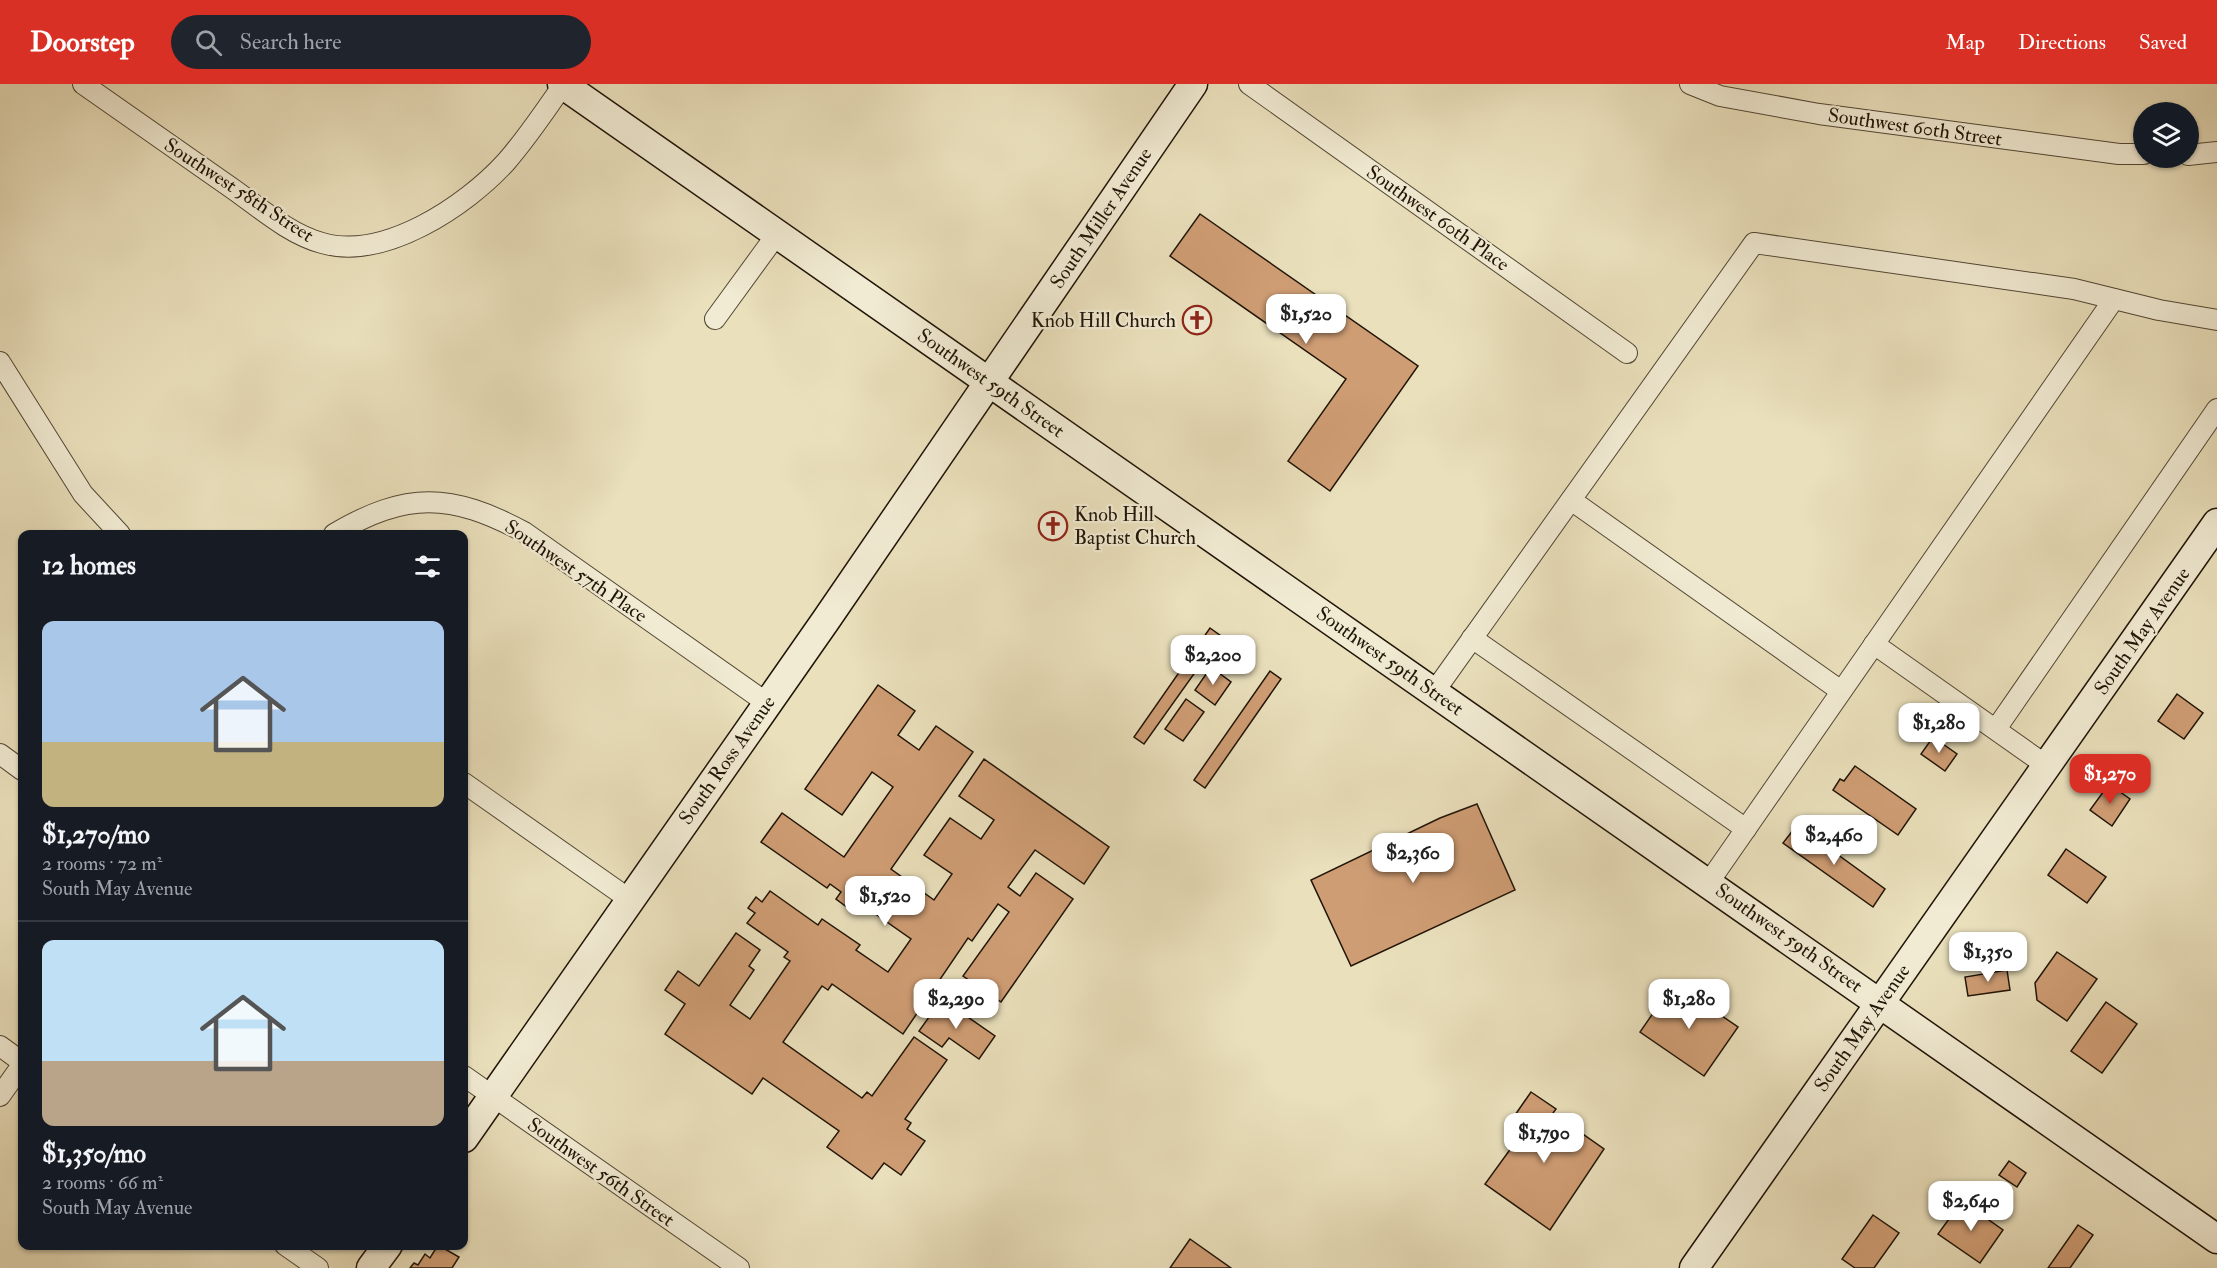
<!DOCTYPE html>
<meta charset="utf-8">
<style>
body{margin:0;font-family:"IM FELL Double Pica",serif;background:#20242c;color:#f1f3f6;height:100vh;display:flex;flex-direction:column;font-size:22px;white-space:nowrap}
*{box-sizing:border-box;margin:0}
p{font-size:20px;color:#9ea1a6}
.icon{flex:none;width:33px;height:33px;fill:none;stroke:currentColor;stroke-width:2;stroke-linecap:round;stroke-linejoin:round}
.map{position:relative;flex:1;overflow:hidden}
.drawer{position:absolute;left:18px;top:446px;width:450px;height:720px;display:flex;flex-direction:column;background:#171b24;border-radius:12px;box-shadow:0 2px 4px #0004}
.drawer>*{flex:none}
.tools{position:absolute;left:2133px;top:18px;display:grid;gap:12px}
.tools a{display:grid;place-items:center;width:66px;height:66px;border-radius:50%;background:#171b24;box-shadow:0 2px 4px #0004;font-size:30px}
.price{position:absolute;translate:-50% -51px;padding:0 14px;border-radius:12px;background:#fff;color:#222;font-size:20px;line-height:39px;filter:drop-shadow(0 2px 3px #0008)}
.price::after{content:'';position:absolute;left:50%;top:36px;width:18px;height:14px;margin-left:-9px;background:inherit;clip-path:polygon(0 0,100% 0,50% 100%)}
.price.current{background:#d93025;color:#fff}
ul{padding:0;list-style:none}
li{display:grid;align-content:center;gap:12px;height:318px;padding:0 24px}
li+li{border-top:2px solid #363941}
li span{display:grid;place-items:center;height:186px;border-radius:12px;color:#555}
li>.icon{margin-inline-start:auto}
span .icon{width:108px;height:108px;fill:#fffc;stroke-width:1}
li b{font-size:26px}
h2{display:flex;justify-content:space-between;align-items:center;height:72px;padding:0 24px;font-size:26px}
header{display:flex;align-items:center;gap:36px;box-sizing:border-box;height:84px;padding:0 30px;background:#d93025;color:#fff}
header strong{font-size:28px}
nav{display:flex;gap:33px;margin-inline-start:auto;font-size:21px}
.search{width:420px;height:54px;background:#20242c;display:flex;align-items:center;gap:15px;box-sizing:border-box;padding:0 21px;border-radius:33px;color:#9ea1a6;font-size:22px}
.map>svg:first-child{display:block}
.building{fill:#cf9d74;stroke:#201407;stroke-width:1.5}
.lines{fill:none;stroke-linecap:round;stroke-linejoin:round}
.street-casing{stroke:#524734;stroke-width:22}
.secondary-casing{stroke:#201407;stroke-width:31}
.street{stroke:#f1ebd3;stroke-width:20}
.secondary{stroke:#f1ebd3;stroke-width:28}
.labels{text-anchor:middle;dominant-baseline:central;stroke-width:4.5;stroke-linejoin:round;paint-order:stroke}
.street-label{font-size:20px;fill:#201407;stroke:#f1ebd3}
.poi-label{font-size:20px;fill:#201407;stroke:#f1ebd3;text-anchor:end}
</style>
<header>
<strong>Doorstep</strong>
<div class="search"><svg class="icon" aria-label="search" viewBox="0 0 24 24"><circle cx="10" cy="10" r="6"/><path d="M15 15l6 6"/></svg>Search here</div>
<nav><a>Map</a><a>Directions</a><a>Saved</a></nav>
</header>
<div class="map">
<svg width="2217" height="1184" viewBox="0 0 2217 1184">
<rect width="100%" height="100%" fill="#eae0bc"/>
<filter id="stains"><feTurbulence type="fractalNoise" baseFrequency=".00333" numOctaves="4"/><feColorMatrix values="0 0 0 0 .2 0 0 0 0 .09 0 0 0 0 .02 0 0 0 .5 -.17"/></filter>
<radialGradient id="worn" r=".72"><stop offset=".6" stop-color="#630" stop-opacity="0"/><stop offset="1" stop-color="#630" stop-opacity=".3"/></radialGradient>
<g class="building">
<path d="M1200 130 1418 282 1330 407 1288 377 1346 295 1170 172Z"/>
<path d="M1210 544 1221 552 1144 660 1134 653Z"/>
<path d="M1211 583 1231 598 1215 621 1195 606Z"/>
<path d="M1270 587 1281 595 1205 704 1194 696Z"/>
<path d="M878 601 915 627 898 651 919 666 936 642 973 668 891 785 934 816 952 790 924 771 950 734 981 755 994 736 959 712 984 675 1109 763 1084 800 1035 766 1008 803 1020 812 1036 789 1073 815 1001 918 963 892 1009 828 998 820 972 857 968 854 903 950 832 900 828 906 822 902 783 958 862 1014 867 1008 872 1012 914 953 947 976 905 1035 911 1039 907 1045 925 1057 901 1091 884 1079 872 1095 827 1063 839 1047 763 994 752 1010 665 950 685 920 665 906 678 887 699 902 736 849 760 866 749 882 754 886 730 921 750 935 790 877 784 873 788 868 747 839 755 829 748 824 756 813 762 818 770 807 818 841 822 835 860 861 856 866 888 888 911 855 854 815 848 824 836 815 841 808 830 800 827 804 761 758 782 729 844 773 893 703 872 688 842 731 805 705Z"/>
<path d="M2177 610 2203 629 2184 655 2158 637Z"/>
<path d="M1186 615 1204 628 1183 657 1165 645Z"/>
<path d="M1933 653 1957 670 1945 687 1921 670Z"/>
<path d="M1855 682 1916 725 1898 751 1833 706 1840 695 1844 697Z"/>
<path d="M2109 700 2130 715 2112 742 2090 726Z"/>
<path d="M1477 720 1515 806 1351 882 1311 796 1440 734Z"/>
<path d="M1797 741 1885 805 1873 823 1783 759Z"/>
<path d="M2066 765 2106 793 2087 819 2048 791Z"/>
<path d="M2057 868 2097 895 2067 937 2037 916 2035 899Z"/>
<path d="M2007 886 2010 906 1968 912 1965 893Z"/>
<path d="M1674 899 1738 943 1704 992 1640 948Z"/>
<path d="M942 915 995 952 979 975 949 954 942 963 919 947Z"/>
<path d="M2106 918 2137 940 2102 989 2071 967Z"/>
<path d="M1531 1008 1556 1025 1553 1029 1604 1065 1550 1146 1485 1100 1522 1049 1533 1056 1539 1047 1515 1031Z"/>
<path d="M2009 1077 2026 1089 2017 1103 1999 1091Z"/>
<path d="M1962 1117 2003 1146 1980 1179 1938 1150Z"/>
<path d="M1873 1131 1899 1149 1874 1184H1855L1842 1175Z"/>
<path d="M2078 1141 2093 1151 2070 1184H2048Z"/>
<path d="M1190 1155 1231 1184H1170Z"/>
<path d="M438 1161 459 1173 452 1184H410L414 1179 418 1181 425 1170 430 1174Z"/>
</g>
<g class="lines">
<g class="street-casing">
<g id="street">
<path d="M83 0C133 35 183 70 233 105 260 124 289 150 322 159 384 177 466 122 506 78 527 54 545 27 563 1"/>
<path d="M1249 0 1627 269"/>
<path d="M1690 0 1720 12 1819 30 2119 70H2144"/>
<path d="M2188 71 2217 68"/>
<path d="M715 235 777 150"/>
<path d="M0 278 83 410 120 450"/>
<path d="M1571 416 1841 607"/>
<path d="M334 450C407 407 451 409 524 448L767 619"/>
<path d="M1472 554 1746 745"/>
<path d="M1874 560 2047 682"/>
<path d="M1434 608 1754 159 2074 205 2159 226 2217 236"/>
<path d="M1996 645 2217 325"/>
<path d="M0 670 22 686"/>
<path d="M464 699 629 815"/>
<path d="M1709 798 2114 215"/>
<path d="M0 962 22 978"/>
<path d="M464 992 739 1184"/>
<path d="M0 1012 22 981"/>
<path d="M285 1161 318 1184"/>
</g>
</g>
<g class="secondary-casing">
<g id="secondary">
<path d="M562 0 2217 1155"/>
<path d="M464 1054 826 536 1193 0"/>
<path d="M371 1184 388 1161"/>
<path d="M1694 1184 2217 439"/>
</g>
</g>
<use href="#street" class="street"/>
<use href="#secondary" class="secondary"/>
</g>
<defs>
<g id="church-ring" transform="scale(1.5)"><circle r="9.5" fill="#f1ebd3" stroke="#8f2418" stroke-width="1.5"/><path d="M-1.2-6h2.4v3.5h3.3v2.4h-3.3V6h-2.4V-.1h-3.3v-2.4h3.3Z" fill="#8f2418"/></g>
</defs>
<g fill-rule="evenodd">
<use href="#church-ring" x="1197" y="236"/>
<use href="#church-ring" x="1053" y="442"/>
</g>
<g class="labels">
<g class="street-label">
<text transform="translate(1915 43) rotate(8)">Southwest 60th Street</text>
<text transform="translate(239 106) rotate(33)">Southwest 58th Street</text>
<text transform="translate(1101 134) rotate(-56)">South Miller Avenue</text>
<text transform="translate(1438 134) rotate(35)">Southwest 60th Place</text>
<text transform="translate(991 299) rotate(35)">Southwest 59th Street</text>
<text transform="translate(576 487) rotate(34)">Southwest 57th Place</text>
<text transform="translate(2142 547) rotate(-55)">South May Avenue</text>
<text transform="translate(1390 577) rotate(35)">Southwest 59th Street</text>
<text transform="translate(727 676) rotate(-55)">South Ross Avenue</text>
<text transform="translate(1789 854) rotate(35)">Southwest 59th Street</text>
<text transform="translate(1862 944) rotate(-55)">South May Avenue</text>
<text transform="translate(601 1088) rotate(35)">Southwest 56th Street</text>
</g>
<g class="poi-label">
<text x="1176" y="236">Knob Hill Church</text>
<text x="1074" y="430" text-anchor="start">Knob Hill<tspan x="1074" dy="23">Baptist Church</tspan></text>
</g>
</g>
<rect width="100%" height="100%" filter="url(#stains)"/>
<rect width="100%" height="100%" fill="url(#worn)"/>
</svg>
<div class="tools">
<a><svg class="icon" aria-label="layers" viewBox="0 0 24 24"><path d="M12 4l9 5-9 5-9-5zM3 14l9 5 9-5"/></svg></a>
</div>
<b class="price" style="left:1306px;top:261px">$1,520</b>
<b class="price" style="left:1213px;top:602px">$2,200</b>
<b class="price" style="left:1939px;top:670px">$1,280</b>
<b class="price current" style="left:2110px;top:721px">$1,270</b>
<b class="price" style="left:1834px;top:782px">$2,460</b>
<b class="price" style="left:1413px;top:800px">$2,360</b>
<b class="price" style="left:885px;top:843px">$1,520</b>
<b class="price" style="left:1988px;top:899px">$1,350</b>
<b class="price" style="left:956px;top:946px">$2,290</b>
<b class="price" style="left:1689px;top:946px">$1,280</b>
<b class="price" style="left:1544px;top:1080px">$1,790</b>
<b class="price" style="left:1971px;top:1148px">$2,640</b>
<section class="drawer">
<h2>12 homes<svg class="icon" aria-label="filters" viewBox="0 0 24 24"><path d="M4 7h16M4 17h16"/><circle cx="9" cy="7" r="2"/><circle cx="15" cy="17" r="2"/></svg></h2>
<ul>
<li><span style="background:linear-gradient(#a9c7e8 65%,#c2b280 0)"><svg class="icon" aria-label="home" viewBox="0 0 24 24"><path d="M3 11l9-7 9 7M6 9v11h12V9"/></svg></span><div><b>$1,270/mo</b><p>2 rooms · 72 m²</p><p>South May Avenue</p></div></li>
<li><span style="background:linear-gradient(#bfe0f5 65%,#b9a48a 0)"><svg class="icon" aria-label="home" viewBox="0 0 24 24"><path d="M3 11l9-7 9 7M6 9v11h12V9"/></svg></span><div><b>$1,350/mo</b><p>2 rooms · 66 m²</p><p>South May Avenue</p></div></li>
</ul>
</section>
</div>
